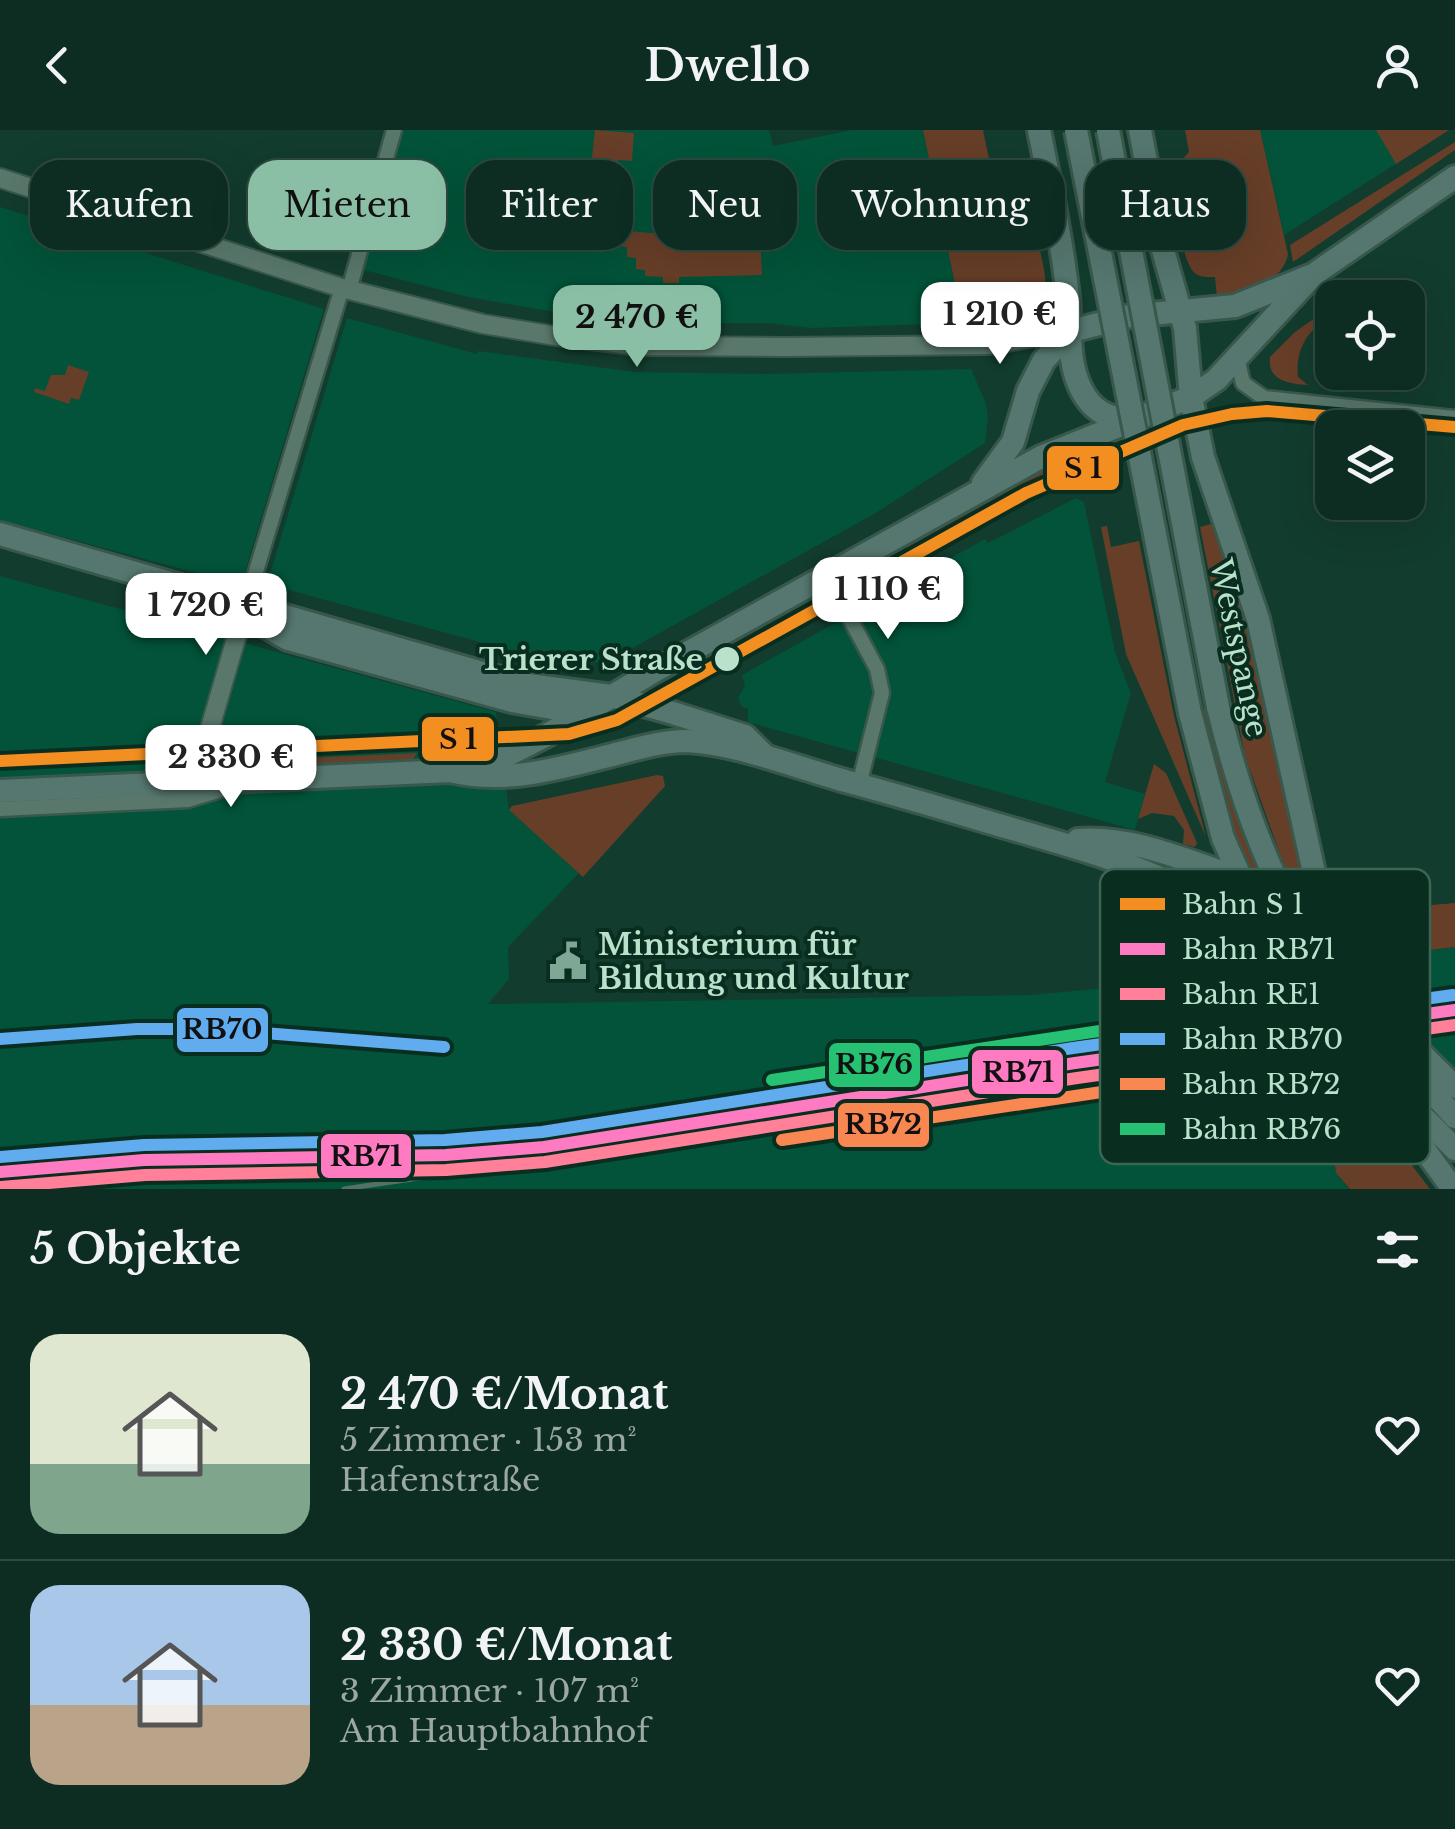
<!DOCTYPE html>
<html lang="de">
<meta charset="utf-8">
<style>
body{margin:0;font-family:"Libre Baskerville",serif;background:#17352a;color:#f1f3f6;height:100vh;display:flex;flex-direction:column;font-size:38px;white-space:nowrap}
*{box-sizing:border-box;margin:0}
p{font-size:32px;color:#9ba8a5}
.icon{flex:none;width:55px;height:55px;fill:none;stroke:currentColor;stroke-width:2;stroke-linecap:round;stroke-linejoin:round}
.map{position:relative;height:1059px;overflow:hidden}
.sheet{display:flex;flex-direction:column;background:#0e2d22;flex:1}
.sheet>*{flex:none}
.banner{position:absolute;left:30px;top:30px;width:1395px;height:90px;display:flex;gap:20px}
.fabs{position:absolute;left:1315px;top:150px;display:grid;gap:20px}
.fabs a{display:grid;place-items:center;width:110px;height:110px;border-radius:20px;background:#0e2d22;box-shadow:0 10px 40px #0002,0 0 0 2px #2e4940;font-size:50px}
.price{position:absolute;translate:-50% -85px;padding:0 22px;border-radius:20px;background:#fff;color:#222;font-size:32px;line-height:65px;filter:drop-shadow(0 2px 5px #0008)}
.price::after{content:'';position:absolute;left:50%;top:60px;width:30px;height:22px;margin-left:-15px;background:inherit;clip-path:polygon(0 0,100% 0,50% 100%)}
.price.current{background:#8abfa5;color:#111}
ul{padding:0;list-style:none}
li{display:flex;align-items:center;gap:30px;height:250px;padding:0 30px}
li+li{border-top:2px solid #2e4940}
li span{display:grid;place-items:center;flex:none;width:280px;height:200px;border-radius:30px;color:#555}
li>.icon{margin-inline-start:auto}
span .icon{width:120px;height:120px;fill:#fffc;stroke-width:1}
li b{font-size:42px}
h2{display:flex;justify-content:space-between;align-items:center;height:120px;padding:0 30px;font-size:42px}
.tag{padding:0 35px;border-radius:30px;background:#0e2d22;box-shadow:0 10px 40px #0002,0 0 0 2px #2e4940;font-size:35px;line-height:90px}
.tag.current{background:#8abfa5;color:#111}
header{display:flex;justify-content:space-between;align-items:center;height:130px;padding:0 30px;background:#0e2d22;font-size:45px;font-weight:600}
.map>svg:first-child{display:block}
.built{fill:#025339}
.green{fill:#673e28}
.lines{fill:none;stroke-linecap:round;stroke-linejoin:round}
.minor-casing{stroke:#39584c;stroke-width:19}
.tertiary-casing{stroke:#39584c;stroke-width:22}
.primary-casing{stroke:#39584c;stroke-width:28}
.minor{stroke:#59786b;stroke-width:14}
.tertiary{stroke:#59786b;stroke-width:18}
.primary{stroke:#55776f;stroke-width:22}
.rail{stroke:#537265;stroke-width:5}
.primary-bridge-casing{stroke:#39584c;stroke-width:28;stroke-linecap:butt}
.primary-bridge{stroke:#55776f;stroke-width:22}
.rail-1-casing{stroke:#092e20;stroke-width:20}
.rail-2-casing{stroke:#092e20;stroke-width:20}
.rail-3-casing{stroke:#092e20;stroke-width:20}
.rail-4-casing{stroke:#092e20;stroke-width:20}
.rail-5-casing{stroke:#092e20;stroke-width:20}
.rail-6-casing{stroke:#092e20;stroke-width:20}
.rail-1{stroke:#f38e20;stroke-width:12}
.rail-2{stroke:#fe7ac1;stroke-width:12}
.rail-3{stroke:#ff8098;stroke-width:12}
.rail-4{stroke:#60acee;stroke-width:12}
.rail-5{stroke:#f88751;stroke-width:12}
.rail-6{stroke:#26c172;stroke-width:12}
.stop-dot{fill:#b9e1cc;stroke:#092e20;stroke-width:4}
.labels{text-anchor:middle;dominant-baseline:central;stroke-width:8;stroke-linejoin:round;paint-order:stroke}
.street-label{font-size:30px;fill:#b9e1cc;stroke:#092e20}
.stop-label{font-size:30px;font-weight:bold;fill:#b9e1cc;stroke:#092e20;text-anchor:end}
.poi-label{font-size:30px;font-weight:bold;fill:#b9e1cc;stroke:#092e20;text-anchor:start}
.key{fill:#092e20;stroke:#3e6454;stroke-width:2.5}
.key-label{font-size:28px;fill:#b9e1cc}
.line-badge{stroke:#092e20;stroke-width:4}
.pale-badge-label{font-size:28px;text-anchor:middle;font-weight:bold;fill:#111}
</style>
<header><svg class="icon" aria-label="back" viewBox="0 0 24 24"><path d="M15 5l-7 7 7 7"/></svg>Dwello<svg class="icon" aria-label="person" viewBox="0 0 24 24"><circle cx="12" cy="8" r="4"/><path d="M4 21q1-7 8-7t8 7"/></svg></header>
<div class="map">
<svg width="1455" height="1059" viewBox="0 0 1455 1059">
<rect width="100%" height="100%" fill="#123c2e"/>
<g class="built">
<path d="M394 0H769L773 16 852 0H923L963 193 812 198 767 193H670L577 186 468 167 364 140 398 8Z"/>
<path d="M1260 0H1449L1284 105Z"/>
<path d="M0 77 324 179 241 455 0 390Z"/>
<path d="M347 188 477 224 478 221 635 242 766 244 971 239 986 274 988 288 985 313 874 384 622 524 603 532 564 535 267 454Z"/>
<path d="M1076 368 1084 372 1115 522 1131 563 1105 652 1145 664 1135 700 748 592V579L741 576 738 568 745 556 742 545 985 409 988 413Z"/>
<path d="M0 446 496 582 509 680 579 743 508 817 509 849 488 874 1030 865 1256 844 1455 817V949L1323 971 1336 1043 1349 1059H0Z"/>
</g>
<g class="green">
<path d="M595 0 634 3 632 31 618 30 617 37 591 35Z"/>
<path d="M923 0H983L1003 96 1034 97C1038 116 1047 140 1045 159 1043 186 984 190 963 193Z"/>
<path d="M1185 0H1260L1288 124C1283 154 1242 164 1217 168L1215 147C1207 147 1198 148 1192 140 1180 122 1180 87 1177 66L1195 49 1180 32 1189 22Z"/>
<path d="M1376 0H1449L1396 34Z"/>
<path d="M1455 12V20L1293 132 1290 115Z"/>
<path d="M788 54 797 98 760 103 762 145 679 147V153H663V147L645 146V140L636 139V128L627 127V117L583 112 584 97 673 105 676 65 711 66 712 58Z"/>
<path d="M1332 176V184C1309 200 1295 217 1298 247L1308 255C1289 254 1267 251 1270 227L1295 202Z"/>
<path d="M68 235 89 242 79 270 71 268 69 274 34 262 35 258 45 261 51 245H65Z"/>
<path d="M1079 321 1081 330 1023 357 909 421 906 415Z"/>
<path d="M1211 394C1248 487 1268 586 1288 684 1294 711 1308 747 1304 774L1286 741 1245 626 1200 397Z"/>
<path d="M1107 396 1111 417 1139 411 1174 586 1206 707 1126 524 1101 397Z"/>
<path d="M1207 579 1231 663 1269 754 1266 756 1251 746 1234 703 1201 581Z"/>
<path d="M417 623 413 629 252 637 244 631Z"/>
<path d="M1154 634 1166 643 1197 713 1195 717 1183 714 1184 700 1174 686 1152 683 1138 689Z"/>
<path d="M657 645 663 646 665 656 583 747 509 680 512 676Z"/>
<path d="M1455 773V817L1366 828C1365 774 1415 777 1455 773Z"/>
<path d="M1361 969 1430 1059H1350L1336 1043 1325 975Z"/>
</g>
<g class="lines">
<g class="minor-casing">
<g id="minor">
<path d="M349 160 394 0"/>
<path d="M1237 228 1243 253 1264 268 1455 288"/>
<path d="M246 474 342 158"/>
<path d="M848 485 877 539 882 563 859 655"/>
<path d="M0 679 188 670 227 658"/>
</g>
</g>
<g class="tertiary-casing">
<g id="tertiary">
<path d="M0 48 342 158 483 194 556 206 641 216 783 217 989 215 1071 201"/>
<path d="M195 650 246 474"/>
</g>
</g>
<g class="primary-casing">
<g id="primary">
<path d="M1039 0C1050 55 1062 111 1068 167 1071 197 1067 232 1081 259 1092 281 1106 287 1129 291"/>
<path d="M1140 0 1163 120 1185 198 1191 267 1203 327 1258 489 1323 783C1348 851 1404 908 1455 957"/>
<path d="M983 353 1013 312 1028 261 1044 230 1071 201 1130 186 1235 176 1310 146"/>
<path d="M0 404 521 554 611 566 673 583 745 606 765 626"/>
<path d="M246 474 260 493 288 509 512 571 557 579 589 576"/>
<path d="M1218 577C1241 673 1278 776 1339 855 1375 901 1416 944 1455 987"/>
<path d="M1190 583 1223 708 1261 794 1453 1059"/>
<path d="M468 639 494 632 547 605 651 543 1041 327 1191 267 1216 250 1313 145 1455 47"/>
<path d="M0 661 450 641C508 655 564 637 620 623 642 617 665 611 687 611 736 613 801 639 849 652 905 667 961 684 1016 700 1120 730 1196 752 1281 823"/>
<path d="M1078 710C1133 706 1187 731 1239 748"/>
<path d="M1390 954 1455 1019"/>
</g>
</g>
<use href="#minor" class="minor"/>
<use href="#tertiary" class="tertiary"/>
<use href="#primary" class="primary"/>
<path class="rail" d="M344 1059 1455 896"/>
<g class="primary-bridge-casing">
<g id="primary-bridge">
<path d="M1076 0 1190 583"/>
<path d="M1108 0 1218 577"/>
</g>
</g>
<use href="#primary-bridge" class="primary-bridge"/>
<g class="rail-1-casing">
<path id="rail-1" d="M0 631 569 604 617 590 1026 363 1183 295 1232 284 1267 281 1455 297"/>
</g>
<g class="rail-2-casing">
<path id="rail-2" d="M0 1042 144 1030 446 1025 544 1017 1075 933 1455 880"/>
</g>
<g class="rail-3-casing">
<path id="rail-3" d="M1 1057 145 1045 446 1040 545 1032 1077 948 1455 895"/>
</g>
<g class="rail-4-casing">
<g id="rail-4">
<path d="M0 909 137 899H213L444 917"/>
<path d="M0 1027 144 1015 445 1010 542 1002 1073 918 1453 865"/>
</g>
</g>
<g class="rail-5-casing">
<path id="rail-5" d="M782 1010 1281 935"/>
</g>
<g class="rail-6-casing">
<path id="rail-6" d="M772 950 1273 875"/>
</g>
<use href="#rail-1" class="rail-1"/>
<use href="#rail-2" class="rail-2"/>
<use href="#rail-3" class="rail-3"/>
<use href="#rail-4" class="rail-4"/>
<use href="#rail-5" class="rail-5"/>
<use href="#rail-6" class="rail-6"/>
</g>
<defs>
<g id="civic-bare" transform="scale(3)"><path d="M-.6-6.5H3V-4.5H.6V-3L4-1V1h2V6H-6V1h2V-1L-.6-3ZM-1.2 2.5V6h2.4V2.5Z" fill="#7fa795" stroke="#092e20" stroke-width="2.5" paint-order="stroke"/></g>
</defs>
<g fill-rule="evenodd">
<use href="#civic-bare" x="568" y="831"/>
</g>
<circle class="stop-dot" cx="727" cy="529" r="14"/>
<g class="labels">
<g class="street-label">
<text transform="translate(1239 518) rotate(78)">Westspange</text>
</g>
<g class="stop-label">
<text x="703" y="529">Trierer Straße</text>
</g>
<g class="poi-label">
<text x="598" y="814">Ministerium für<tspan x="598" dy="34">Bildung und Kultur</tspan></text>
</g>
</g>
<rect x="1100" y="739" width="330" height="295" rx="15" class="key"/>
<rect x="1120" y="768" width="45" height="12" fill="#f38e20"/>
<rect x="1120" y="813" width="45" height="12" fill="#fe7ac1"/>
<rect x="1120" y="858" width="45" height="12" fill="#ff8098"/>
<rect x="1120" y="903" width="45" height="12" fill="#60acee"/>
<rect x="1120" y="948" width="45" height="12" fill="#f88751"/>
<rect x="1120" y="993" width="45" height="12" fill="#26c172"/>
<g class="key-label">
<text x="1182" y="784">Bahn S 1</text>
<text x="1182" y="829">Bahn RB71</text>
<text x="1182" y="874">Bahn RE1</text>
<text x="1182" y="919">Bahn RB70</text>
<text x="1182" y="964">Bahn RB72</text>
<text x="1182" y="1009">Bahn RB76</text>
</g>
<g class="line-badge">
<rect x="1045" y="314" width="76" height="48" rx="10" fill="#f38e20"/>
<rect x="420" y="585" width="76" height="48" rx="10" fill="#f38e20"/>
<rect x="175" y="876" width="95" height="48" rx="10" fill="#60acee"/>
<rect x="827" y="911" width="95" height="48" rx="10" fill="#26c172"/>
<rect x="970" y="918" width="95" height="48" rx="10" fill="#fe7ac1"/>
<rect x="836" y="971" width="95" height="48" rx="10" fill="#f88751"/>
<rect x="319" y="1002" width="94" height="48" rx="10" fill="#fe7ac1"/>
</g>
<g class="pale-badge-label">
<text x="1083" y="348">S 1</text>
<text x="458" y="619">S 1</text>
<text x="222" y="909">RB70</text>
<text x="874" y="944">RB76</text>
<text x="1018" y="952">RB71</text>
<text x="883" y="1004">RB72</text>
<text x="366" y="1036">RB71</text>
</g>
</svg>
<div class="fabs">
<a><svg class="icon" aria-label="locate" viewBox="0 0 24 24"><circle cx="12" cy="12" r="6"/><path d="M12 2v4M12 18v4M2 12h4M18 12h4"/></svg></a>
<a><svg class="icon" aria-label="layers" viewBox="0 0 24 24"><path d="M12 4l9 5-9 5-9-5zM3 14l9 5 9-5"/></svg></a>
</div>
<b class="price" style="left:1000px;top:237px">1 210 €</b>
<b class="price current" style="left:637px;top:240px">2 470 €</b>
<b class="price" style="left:888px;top:512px">1 110 €</b>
<b class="price" style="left:206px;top:528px">1 720 €</b>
<b class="price" style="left:231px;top:680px">2 330 €</b>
<div class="banner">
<a class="tag">Kaufen</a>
<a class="tag current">Mieten</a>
<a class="tag">Filter</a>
<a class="tag">Neu</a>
<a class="tag">Wohnung</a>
<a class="tag">Haus</a>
</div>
</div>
<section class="sheet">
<h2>5 Objekte<svg class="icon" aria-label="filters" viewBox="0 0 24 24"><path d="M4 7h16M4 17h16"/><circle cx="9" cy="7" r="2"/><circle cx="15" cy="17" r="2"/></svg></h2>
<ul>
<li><span style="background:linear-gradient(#dfe7d0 65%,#7fa58c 0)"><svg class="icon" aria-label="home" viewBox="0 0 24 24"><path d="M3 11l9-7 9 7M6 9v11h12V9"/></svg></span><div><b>2 470 €/Monat</b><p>5 Zimmer · 153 m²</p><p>Hafenstraße</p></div><svg class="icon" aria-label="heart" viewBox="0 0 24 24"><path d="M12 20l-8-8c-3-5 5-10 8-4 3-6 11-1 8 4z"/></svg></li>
<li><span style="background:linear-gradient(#a9c7e8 60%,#b9a48a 0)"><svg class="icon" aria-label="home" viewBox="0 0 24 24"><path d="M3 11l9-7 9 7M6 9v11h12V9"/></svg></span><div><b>2 330 €/Monat</b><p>3 Zimmer · 107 m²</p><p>Am Hauptbahnhof</p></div><svg class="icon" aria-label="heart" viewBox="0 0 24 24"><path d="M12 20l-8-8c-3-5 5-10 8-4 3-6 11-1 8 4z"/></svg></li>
</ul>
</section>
